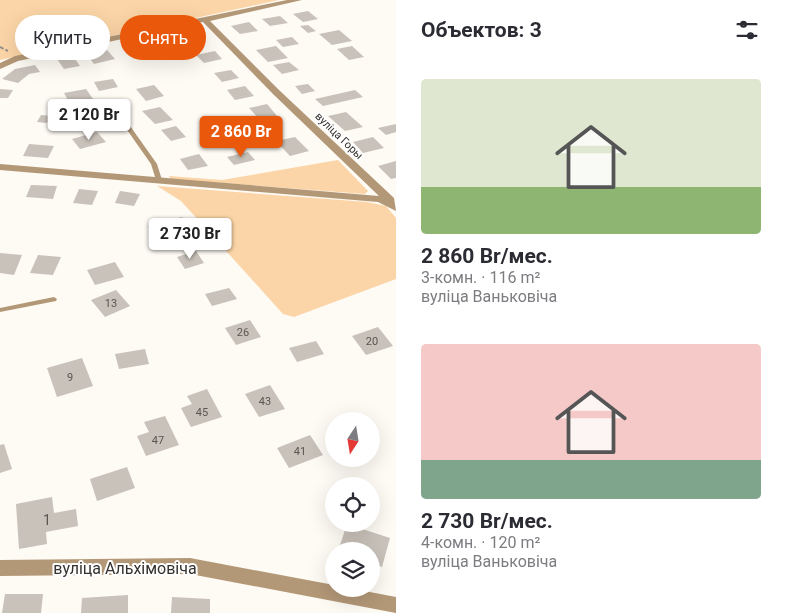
<!DOCTYPE html>
<html lang="ru">
<meta charset="utf-8">
<style>
body{margin:0;font-family:Roboto,sans-serif;background:#f7f7f7;color:#2b2b33;height:100vh;display:flex;flex-direction:column;font-size:19px;white-space:nowrap}
*{box-sizing:border-box;margin:0}
p{font-size:16px;color:#7c7c81}
.icon{flex:none;width:28px;height:28px;fill:none;stroke:currentColor;stroke-width:2;stroke-linecap:round;stroke-linejoin:round}
.map{position:relative;flex:1;overflow:hidden}
.details{display:flex;flex-direction:column;background:#fff;width:390px}
.details>*{flex:none}
.guide{position:absolute;left:15px;top:15px;width:305px;height:45px;display:flex;gap:10px}
.needle{width:32px;rotate:192deg}
.controls{position:absolute;left:325px;top:412px;display:grid;gap:10px}
.controls a{display:grid;place-items:center;width:55px;height:55px;border-radius:50%;background:#fff;box-shadow:0 5px 20px #0002;font-size:25px}
.price{position:absolute;translate:-50% -42px;padding:0 11px;border-radius:5px;background:#fff;color:#222;font-size:16px;line-height:32px;filter:drop-shadow(0 1px 2px #0008)}
.price::after{content:'';position:absolute;left:50%;top:30px;width:15px;height:11px;margin-left:-8px;background:inherit;clip-path:polygon(0 0,100% 0,50% 100%)}
.price.on{background:#ea580c;color:#fff}
ul{padding:0;list-style:none}
li{display:grid;align-content:center;gap:10px;height:265px;padding:0 25px}
li span{display:grid;place-items:center;height:155px;border-radius:5px;color:#555}
li>.icon{margin-inline-start:auto}
span .icon{width:90px;height:90px;fill:#fffc;stroke-width:1}
li b{font-size:21px}
h2{display:flex;justify-content:space-between;align-items:center;height:60px;padding:0 25px;font-size:21px}
.chip{padding:0 18px;border-radius:22px;background:#fff;box-shadow:0 5px 20px #0002;font-size:18px;line-height:45px}
.chip.on{background:#ea580c;color:#fff}
main{display:flex;flex:1;min-height:0}
.map>svg:first-child{display:block}
.green{fill:#fbd5a7}
.building{fill:#c9c2ba}
.lines{fill:none;stroke-linecap:round;stroke-linejoin:round}
.path{stroke:#94908c;stroke-width:2;stroke-dasharray:4 2;stroke-linecap:butt}
.lane{fill:#b39877;fill-rule:evenodd}
.street{fill:#b39877;fill-rule:evenodd}
.labels{text-anchor:middle;dominant-baseline:central;stroke-width:4;stroke-linejoin:round;paint-order:stroke}
.far-street-label{font-size:11px;fill:#33302d;stroke:#fff}
.number-label{font-size:11px;fill:#585450}
.near-number-label{font-size:14px;fill:#585450}
.near-street-label{font-size:16px;fill:#33302d;stroke:#fff}
</style>
<main>
<div class="map">
<svg width="396" height="613" viewBox="0 0 396 613">
<rect width="100%" height="100%" fill="#fefaf4"/>
<g class="green">
<path d="M0 0H279L0 60Z"/>
<path d="M338 160 368 191 365 194 171 179 169 176 222 180Z"/>
<path d="M157 186 367 202 386 206 396 218V279L294 317 283 314 181 201Z"/>
</g>
<g class="building">
<path d="M308 11 318 19 303 22 293 14Z"/>
<path d="M280 16 288 23 270 26 262 19Z"/>
<path d="M249 22 258 31 240 34 231 26Z"/>
<path d="M308 25 316 31 308 33 300 26Z"/>
<path d="M339 30 352 41 332 45 319 34Z"/>
<path d="M194 33 200 40 186 43 180 36Z"/>
<path d="M292 37 299 44 283 47 276 40Z"/>
<path d="M145 44 153 53 137 56 129 47Z"/>
<path d="M276 46 288 58 268 62 256 50Z"/>
<path d="M352 46 364 57 349 60 337 49Z"/>
<path d="M107 50 115 59 94 64 87 55Z"/>
<path d="M215 51 222 59 204 63 196 55Z"/>
<path d="M73 56 80 66 64 69 57 59Z"/>
<path d="M289 62 299 70 282 74 273 65Z"/>
<path d="M35 65 40 72 29 74 18 83 2 79 15 69Z"/>
<path d="M231 70 239 78 222 82 214 73Z"/>
<path d="M113 79 118 87 99 91 94 82Z"/>
<path d="M308 84 315 91 302 94 295 86Z"/>
<path d="M154 85 164 96 146 101 136 89Z"/>
<path d="M245 86 254 96 235 100 227 90Z"/>
<path d="M0 89 13 90 8 98H0Z"/>
<path d="M86 89 93 99 70 104 64 93Z"/>
<path d="M355 90 363 97 323 106 315 99Z"/>
<path d="M267 104 278 117 261 121 249 108Z"/>
<path d="M160 107 173 120 155 124 142 111Z"/>
<path d="M346 112 363 127 345 131 328 116Z"/>
<path d="M41 115 51 116 47 123 37 122Z"/>
<path d="M396 124V132L386 135 378 128Z"/>
<path d="M176 126 186 137 171 141 161 130Z"/>
<path d="M97 132 106 142 80 149 72 139Z"/>
<path d="M295 137 309 151 290 156 276 141Z"/>
<path d="M373 137 384 148 363 153 353 142Z"/>
<path d="M29 144 54 146 48 158 23 156Z"/>
<path d="M248 152 255 160 234 165 227 157Z"/>
<path d="M199 154 208 166 188 170 180 159Z"/>
<path d="M396 161V178L391 179 378 166Z"/>
<path d="M31 185 57 186 53 199 26 197Z"/>
<path d="M79 189 98 191 92 205 73 203Z"/>
<path d="M120 191 140 194 134 206 115 203Z"/>
<path d="M182 217 193 232 158 241 148 226Z"/>
<path d="M196 251 204 263 185 269 177 257Z"/>
<path d="M0 253 22 255 14 275 0 273Z"/>
<path d="M38 255 61 257 53 275 30 273Z"/>
<path d="M115 262 124 277 95 285 87 270Z"/>
<path d="M229 288 237 299 212 306 205 294Z"/>
<path d="M116 290 130 306 105 317 91 300Z"/>
<path d="M250 320 261 337 236 345 225 328Z"/>
<path d="M378 327 393 346 366 355 352 336Z"/>
<path d="M316 341 324 354 297 362 289 348Z"/>
<path d="M145 349 149 364 119 369 115 354Z"/>
<path d="M82 358 93 386 57 397 47 368Z"/>
<path d="M270 385 285 409 259 417 245 394Z"/>
<path d="M207 389 222 417 191 427 181 408 192 404 187 396Z"/>
<path d="M165 416 179 445 146 456 137 436 149 432 144 422Z"/>
<path d="M310 435 323 455 289 468 277 448Z"/>
<path d="M4 444 12 469 0 473V445Z"/>
<path d="M127 467 135 488 97 501 90 479Z"/>
<path d="M52 497 54 513 76 509 78 526 46 532 47 544 19 549 16 504Z"/>
<path d="M347 524 390 538 382 567 371 563V551H338Z"/>
<path d="M5 594H43L41 613H2Z"/>
<path d="M128 595V613H81L82 598Z"/>
<path d="M172 597 210 599V613H171Z"/>
</g>
<g class="lines">
<path class="path" d="M0 47 8 51"/>
<g class="lane">
<path d="M114 105 116 106 157 164 162 180 161 181H157L156 180 151 164 111 107Z"/>
<path d="M54 297 57 299 56 301 0 312V308Z"/>
</g>
<g class="street">
<path d="M287 0H302L210 21 279 90 394 198 396 211 378 202 0 170V164L379 196 273 94 203 22 18 61 0 69V63L15 56Z"/>
<path d="M190 558 334 585V589H354L396 597V613L190 574 0 576V560Z"/>
</g>
</g>
<g class="labels">
<g class="far-street-label">
<text transform="translate(339 136) rotate(44)">вуліца Горы</text>
</g>
<g class="number-label">
<text x="111" y="303">13</text>
<text x="243" y="332">26</text>
<text x="372" y="341">20</text>
<text x="70" y="377">9</text>
<text x="265" y="401">43</text>
<text x="202" y="412">45</text>
<text x="158" y="440">47</text>
<text x="300" y="451">41</text>
</g>
<g class="near-number-label">
<text x="47" y="520">1</text>
</g>
<g class="near-street-label">
<text x="125" y="568">вуліца Альхімовіча</text>
</g>
</g>
</svg>
<div class="controls">
<a><svg class="needle" viewBox="-14 -14 28 28"><path d="M0-13l5 13h-10z" fill="#e53935"/><path d="M0 13l5-13h-10z" fill="#7c7c81"/></svg></a>
<a><svg class="icon" aria-label="locate" viewBox="0 0 24 24"><circle cx="12" cy="12" r="6"/><path d="M12 2v4M12 18v4M2 12h4M18 12h4"/></svg></a>
<a><svg class="icon" aria-label="layers" viewBox="0 0 24 24"><path d="M12 4l9 5-9 5-9-5zM3 14l9 5 9-5"/></svg></a>
</div>
<b class="price" style="left:89px;top:141px">2 120 Br</b>
<b class="price on" style="left:241px;top:158px">2 860 Br</b>
<b class="price" style="left:190px;top:260px">2 730 Br</b>
<div class="guide">
<a class="chip">Купить</a>
<a class="chip on">Снять</a>
</div>
</div>
<section class="details">
<h2>Объектов: 3<svg class="icon" aria-label="filters" viewBox="0 0 24 24"><path d="M4 7h16M4 17h16"/><circle cx="9" cy="7" r="2"/><circle cx="15" cy="17" r="2"/></svg></h2>
<ul>
<li><span style="background:linear-gradient(#dfe7d0 70%,#8fb573 0)"><svg class="icon" aria-label="home" viewBox="0 0 24 24"><path d="M3 11l9-7 9 7M6 9v11h12V9"/></svg></span><div><b>2 860 Br/мес.</b><p>3-комн. · 116 m²</p><p>вуліца Ваньковіча</p></div></li>
<li><span style="background:linear-gradient(#f6c9c9 75%,#7fa58c 0)"><svg class="icon" aria-label="home" viewBox="0 0 24 24"><path d="M3 11l9-7 9 7M6 9v11h12V9"/></svg></span><div><b>2 730 Br/мес.</b><p>4-комн. · 120 m²</p><p>вуліца Ваньковіча</p></div></li>
</ul>
</section>
</main>
